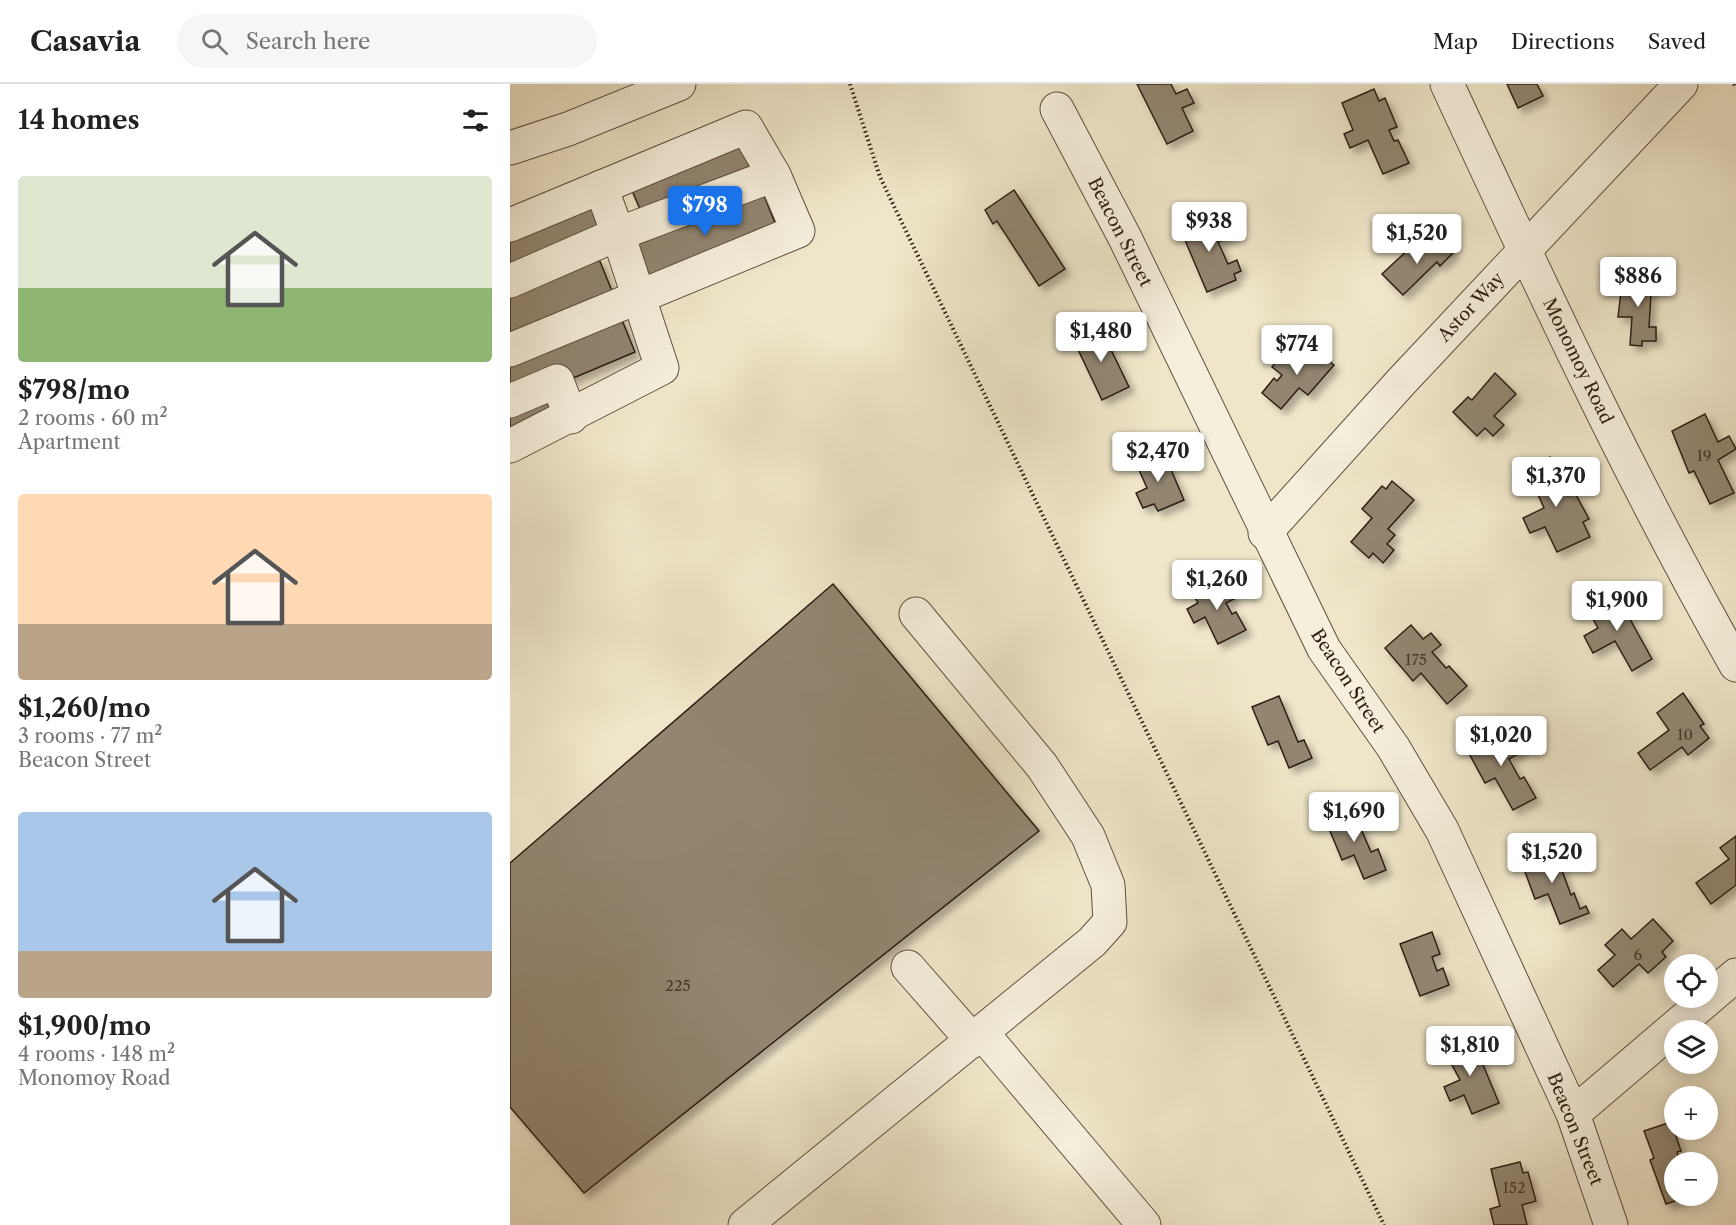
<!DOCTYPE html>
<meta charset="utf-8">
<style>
body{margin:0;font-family:"Libre Caslon Text",serif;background:#f6f6f6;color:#222;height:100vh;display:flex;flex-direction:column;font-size:22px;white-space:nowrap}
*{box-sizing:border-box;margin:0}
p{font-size:20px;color:#767676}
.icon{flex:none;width:33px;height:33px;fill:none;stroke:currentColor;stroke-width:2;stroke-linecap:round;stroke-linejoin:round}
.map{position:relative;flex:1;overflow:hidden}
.details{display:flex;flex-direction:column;background:#fff;width:510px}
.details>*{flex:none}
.controls{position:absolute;left:1154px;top:870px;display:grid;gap:12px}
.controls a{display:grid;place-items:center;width:54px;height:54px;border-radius:50%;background:#fff;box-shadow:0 3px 15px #0003;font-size:30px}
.price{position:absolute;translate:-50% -51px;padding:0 14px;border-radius:6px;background:#fff;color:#222;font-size:20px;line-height:39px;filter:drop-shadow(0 2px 3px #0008)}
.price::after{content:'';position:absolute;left:50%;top:36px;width:18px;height:14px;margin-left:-9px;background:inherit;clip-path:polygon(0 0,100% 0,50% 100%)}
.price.selected{background:#1a73e8;color:#fff}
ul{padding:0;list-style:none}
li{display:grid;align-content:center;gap:12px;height:318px;padding:0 18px}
li span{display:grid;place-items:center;height:186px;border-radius:6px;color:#555}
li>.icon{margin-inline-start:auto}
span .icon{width:108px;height:108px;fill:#fffc;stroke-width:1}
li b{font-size:26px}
h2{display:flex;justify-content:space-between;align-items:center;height:72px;padding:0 18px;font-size:26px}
header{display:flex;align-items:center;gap:36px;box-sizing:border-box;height:84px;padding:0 30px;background:#fff;border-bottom:2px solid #e0e0e0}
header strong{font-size:28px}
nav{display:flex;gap:33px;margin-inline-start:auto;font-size:21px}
.search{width:420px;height:54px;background:#f6f6f6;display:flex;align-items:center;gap:15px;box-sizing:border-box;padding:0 21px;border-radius:33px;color:#767676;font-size:22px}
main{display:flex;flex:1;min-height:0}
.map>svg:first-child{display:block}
.building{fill:#928671;stroke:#2e1e12;stroke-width:1.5;filter:url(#shadow)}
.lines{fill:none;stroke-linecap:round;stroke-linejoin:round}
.minor-casing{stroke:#5e5040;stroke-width:35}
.path{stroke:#2e1e12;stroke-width:4;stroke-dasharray:1.5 3;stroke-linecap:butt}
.minor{stroke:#f5efdc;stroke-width:33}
.labels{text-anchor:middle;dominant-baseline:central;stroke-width:4.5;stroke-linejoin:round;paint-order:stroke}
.number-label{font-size:15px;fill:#47382a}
.street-label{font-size:18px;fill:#2e1e12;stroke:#f5efdc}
</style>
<header>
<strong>Casavia</strong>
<div class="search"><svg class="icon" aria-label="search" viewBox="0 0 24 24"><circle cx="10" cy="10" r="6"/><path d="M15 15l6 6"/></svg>Search here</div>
<nav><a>Map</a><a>Directions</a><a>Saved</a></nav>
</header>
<main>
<section class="details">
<h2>14 homes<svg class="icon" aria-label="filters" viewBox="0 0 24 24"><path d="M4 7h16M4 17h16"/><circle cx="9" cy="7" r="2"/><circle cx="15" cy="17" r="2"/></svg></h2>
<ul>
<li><span style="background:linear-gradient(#dfe7d0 60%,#8fb573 0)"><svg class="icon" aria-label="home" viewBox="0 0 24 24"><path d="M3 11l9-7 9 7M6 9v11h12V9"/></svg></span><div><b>$798/mo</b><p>2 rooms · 60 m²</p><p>Apartment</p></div></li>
<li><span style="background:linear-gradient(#ffd9b3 70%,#b9a48a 0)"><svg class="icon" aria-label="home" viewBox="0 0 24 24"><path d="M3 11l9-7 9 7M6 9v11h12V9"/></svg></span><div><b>$1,260/mo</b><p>3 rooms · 77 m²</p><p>Beacon Street</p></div></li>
<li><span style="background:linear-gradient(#a9c7e8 75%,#b9a48a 0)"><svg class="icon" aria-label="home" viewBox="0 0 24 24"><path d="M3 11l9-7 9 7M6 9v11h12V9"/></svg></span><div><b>$1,900/mo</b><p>4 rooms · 148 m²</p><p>Monomoy Road</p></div></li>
</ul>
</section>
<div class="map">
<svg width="1226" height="1141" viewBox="0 0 1226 1141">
<defs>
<filter id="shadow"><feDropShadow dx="5.5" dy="5.5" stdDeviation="3" flood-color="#0004"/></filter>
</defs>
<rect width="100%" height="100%" fill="#efe6c9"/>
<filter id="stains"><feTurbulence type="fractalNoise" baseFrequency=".00333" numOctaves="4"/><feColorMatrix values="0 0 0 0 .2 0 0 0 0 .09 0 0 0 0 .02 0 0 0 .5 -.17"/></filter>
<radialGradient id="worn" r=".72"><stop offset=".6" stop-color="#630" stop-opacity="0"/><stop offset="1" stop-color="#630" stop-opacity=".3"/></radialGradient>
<g class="building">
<path d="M627 0H661L666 10 677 5 684 19 672 24 683 47 657 60Z"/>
<path d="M997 0H1027L1033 12 1008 24Z"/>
<path d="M864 5 869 17 875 14 887 43 879 46 884 57 888 56 899 79 873 90 858 56 840 64 834 50 843 46 832 19Z"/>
<path d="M229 57 241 87 133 132 120 102Z"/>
<path d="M504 106 555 185 529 202 487 137 483 140 475 126Z"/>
<path d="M253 109 267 144 139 198 124 162Z"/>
<path d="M82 116 95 148 0 186V149Z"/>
<path d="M698 130 705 146 713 142 718 154 708 158 718 180 727 176 731 187 724 190 726 196 697 208 669 142Z"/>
<path d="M927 151 943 169 930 182 927 178 893 211 872 190 902 162 909 169Z"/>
<path d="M89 175 104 212 0 255V212Z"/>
<path d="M1113 191 1142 193 1139 243H1146V257H1132V262L1120 261 1122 233H1108Z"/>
<path d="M110 231 125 268 61 295 0 307V276Z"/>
<path d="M590 243 619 303 592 316 563 255Z"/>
<path d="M798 260 824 281 798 311 789 304 771 325 752 309 764 294 767 297 772 291 762 283 772 271 782 279Z"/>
<path d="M985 289 1006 310 984 332 994 341 983 352 975 344 967 352 943 328 958 313 962 316Z"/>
<path d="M38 313 46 335 0 354V329Z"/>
<path d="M1195 330 1208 358 1219 352 1226 365 1208 376 1224 409 1200 420 1184 387 1179 389 1162 347Z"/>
<path d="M653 367 674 416 648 427 644 420 633 424 626 409 637 404 626 379Z"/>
<path d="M1040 373 1058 412 1065 409 1079 435 1073 438 1080 453 1047 468 1035 443 1020 449 1013 434 1034 424 1016 384Z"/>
<path d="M882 397 904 416 878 445 885 451 877 460 884 466 873 479 863 469 859 474 841 458 862 434 852 425 872 402 876 405Z"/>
<path d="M712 493 724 515 716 519 722 530 726 528 736 546 708 560 695 533 684 539 677 525 688 519 682 508Z"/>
<path d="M323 500 529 747 74 1109 0 1023V779Z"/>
<path d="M1106 510 1142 575 1122 587 1105 557 1083 569 1074 552 1088 544 1078 526Z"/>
<path d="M901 541 913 555 921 549 931 561 922 568 936 584 939 582 957 602 937 620 911 589 903 597 875 564Z"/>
<path d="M1173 609 1194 640 1190 642 1199 654 1178 671 1172 663 1140 686 1128 669 1159 646 1147 629Z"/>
<path d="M769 612 788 658 794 656 802 674 779 684 768 657 758 661 742 623Z"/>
<path d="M987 645 996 662 1006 656 1012 668 999 675 1010 695 1014 693 1026 714 1003 726 985 694 975 699 955 662Z"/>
<path d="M842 724 861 768 868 765 876 786 854 795 844 771 832 776 815 735Z"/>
<path d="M1226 752V801L1201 820 1186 799 1219 775 1210 764Z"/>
<path d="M1043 762 1061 811 1064 809 1070 825 1076 822 1079 829 1050 840 1038 810 1025 815 1010 774Z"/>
<path d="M1143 835 1163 857 1152 868 1156 873 1138 889 1129 880 1103 903 1088 886 1105 871 1095 861 1112 845 1121 855Z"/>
<path d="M922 848 930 870 922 873 927 887 933 884 939 901 910 912 890 860Z"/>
<path d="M961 952 989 1019 962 1030 954 1011 940 1017 934 1003 950 996 933 964Z"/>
<path d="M1161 1038 1171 1067 1167 1068 1170 1078H1164V1112H1180L1156 1120 1140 1076 1144 1074 1134 1047Z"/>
<path d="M1010 1078 1013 1089 1018 1088 1026 1117 1012 1121 1017 1141H984L980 1125 990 1122 981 1085Z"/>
</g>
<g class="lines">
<g class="minor-casing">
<g id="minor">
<path d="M937 0C1028 196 1119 393 1226 581"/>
<path d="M547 25 615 154 814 565 883 663 932 746 1063 1030 1101 1141"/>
<path d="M0 64 58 45 169 0"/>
<path d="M0 141 236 43 264 91"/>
<path d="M0 197 108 150 91 103"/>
<path d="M0 266 288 147 264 91 108 150 152 284 0 362"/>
<path d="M0 317 47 297 61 333"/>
<path d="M755 449 891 298 1171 0"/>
<path d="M398 883 463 957"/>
<path d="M472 949 634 1141"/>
<path d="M1063 1030 1226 891"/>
<path d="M235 1141 582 858 600 838 598 801 578 752 532 682 406 530"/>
</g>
</g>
<g class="path">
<path d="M340 0 370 93 874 1141"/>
<path d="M1224 0 1226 4"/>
</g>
<use href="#minor" class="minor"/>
</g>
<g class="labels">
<g class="number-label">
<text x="1194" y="371">19</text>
<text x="906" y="575">175</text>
<text x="1175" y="650">10</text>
<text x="1128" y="870">6</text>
<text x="168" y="901">225</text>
<text x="1004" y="1103">152</text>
</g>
<g class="street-label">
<text transform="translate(610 148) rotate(63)">Beacon Street</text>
<text transform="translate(961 223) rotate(-47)">Astor Way</text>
<text transform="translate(1068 277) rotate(64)">Monomoy Road</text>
<text transform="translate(838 597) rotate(57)">Beacon Street</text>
<text transform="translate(1065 1045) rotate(68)">Beacon Street</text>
</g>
</g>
<rect width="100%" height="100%" filter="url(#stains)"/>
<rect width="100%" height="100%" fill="url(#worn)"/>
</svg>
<div class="controls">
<a><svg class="icon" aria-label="locate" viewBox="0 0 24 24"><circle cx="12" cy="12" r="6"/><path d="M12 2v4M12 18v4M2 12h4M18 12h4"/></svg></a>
<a><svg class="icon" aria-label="layers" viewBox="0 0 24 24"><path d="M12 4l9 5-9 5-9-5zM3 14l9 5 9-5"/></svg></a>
<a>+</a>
<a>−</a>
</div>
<b class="price selected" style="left:195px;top:153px">$798</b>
<b class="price" style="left:699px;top:169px">$938</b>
<b class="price" style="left:907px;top:181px">$1,520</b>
<b class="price" style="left:1128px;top:224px">$886</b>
<b class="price" style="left:591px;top:279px">$1,480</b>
<b class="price" style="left:787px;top:292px">$774</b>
<b class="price" style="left:648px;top:399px">$2,470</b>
<b class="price" style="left:1046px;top:424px">$1,370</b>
<b class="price" style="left:707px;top:527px">$1,260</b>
<b class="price" style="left:1107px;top:548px">$1,900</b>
<b class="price" style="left:991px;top:683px">$1,020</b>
<b class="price" style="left:844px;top:759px">$1,690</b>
<b class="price" style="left:1042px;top:800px">$1,520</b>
<b class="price" style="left:960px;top:993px">$1,810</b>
</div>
</main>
